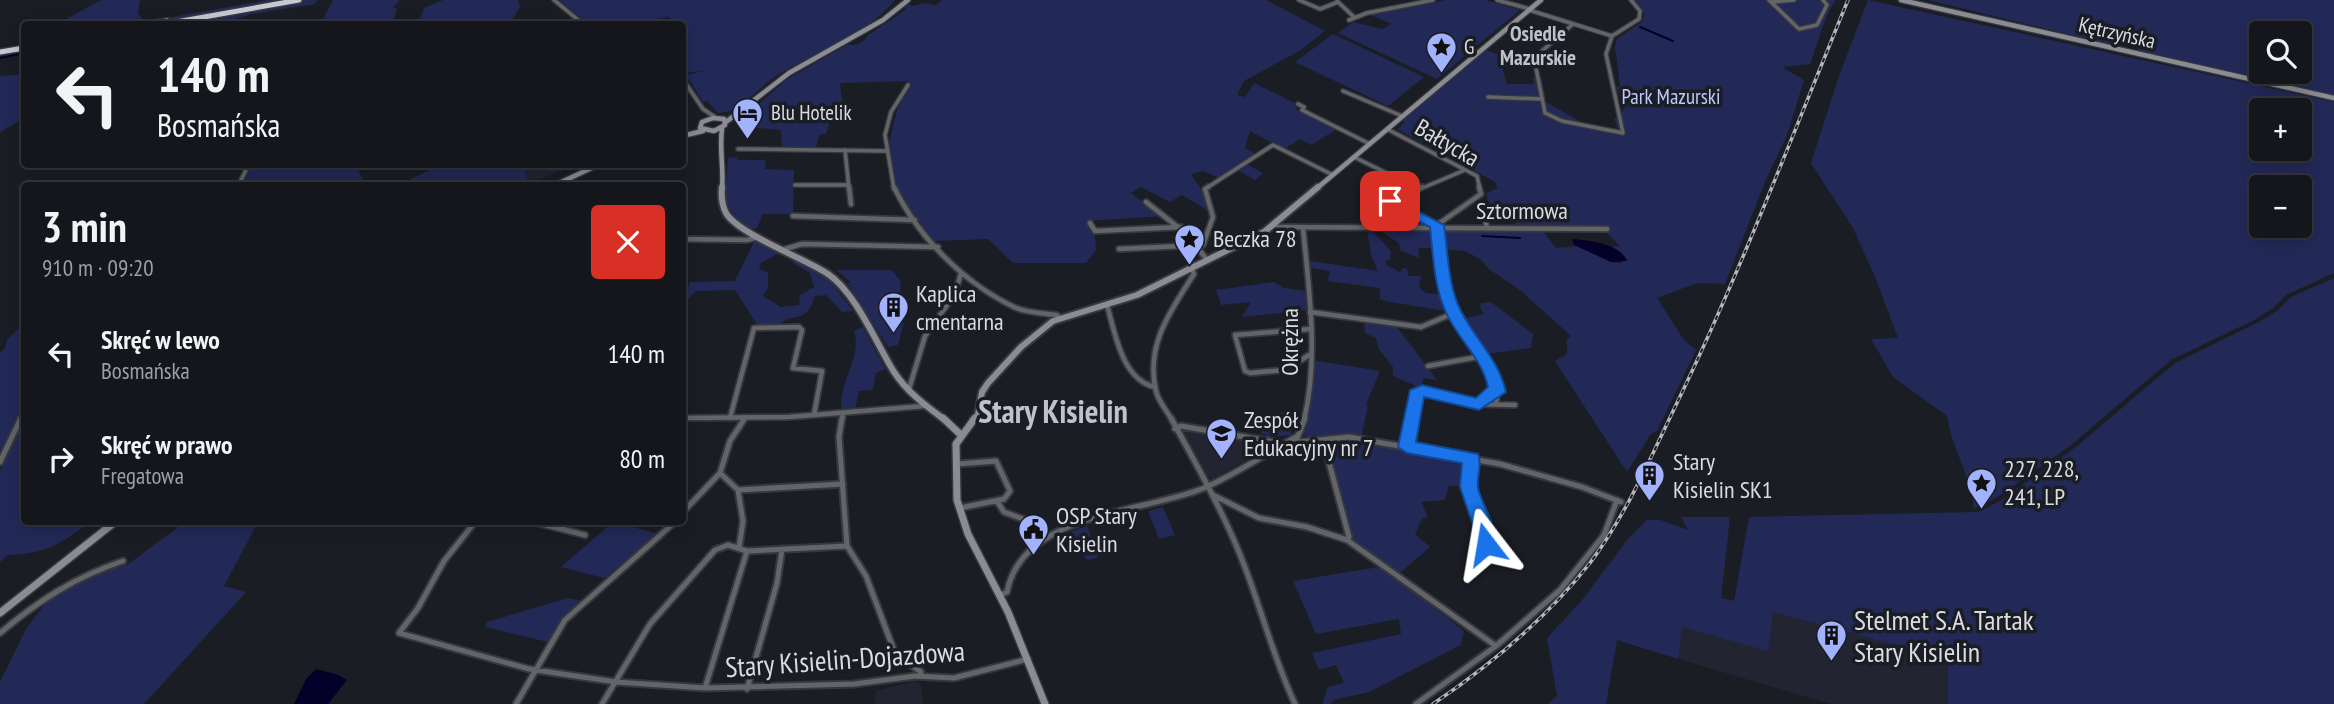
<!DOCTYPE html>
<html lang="pl">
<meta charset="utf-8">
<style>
body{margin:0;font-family:"PT Sans Narrow",sans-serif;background:#1d1f24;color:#f1f3f6;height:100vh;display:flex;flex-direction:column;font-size:26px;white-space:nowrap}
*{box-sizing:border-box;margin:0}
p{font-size:23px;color:#9d9fa3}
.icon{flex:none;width:38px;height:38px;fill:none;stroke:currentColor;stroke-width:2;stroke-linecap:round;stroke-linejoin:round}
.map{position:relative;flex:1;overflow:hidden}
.details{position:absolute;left:21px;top:182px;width:665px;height:343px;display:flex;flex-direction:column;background:#14161b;border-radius:7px;box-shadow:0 4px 18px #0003,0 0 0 2px #33353a}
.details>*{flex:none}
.banner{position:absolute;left:21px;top:21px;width:665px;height:147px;border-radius:7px;box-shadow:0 4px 18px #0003,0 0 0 2px #33353a;background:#14161b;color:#f1f3f6;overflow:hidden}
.tools{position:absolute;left:2249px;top:21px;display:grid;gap:14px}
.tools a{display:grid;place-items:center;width:63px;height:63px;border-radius:7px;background:#14161b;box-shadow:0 4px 18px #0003,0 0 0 2px #33353a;font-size:35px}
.pin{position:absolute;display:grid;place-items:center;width:60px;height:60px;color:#fff;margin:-30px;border-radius:14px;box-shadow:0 4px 10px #0006}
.me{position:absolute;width:77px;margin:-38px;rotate:346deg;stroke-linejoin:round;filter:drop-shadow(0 0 5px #0008)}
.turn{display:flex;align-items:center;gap:24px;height:147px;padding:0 21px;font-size:32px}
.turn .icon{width:91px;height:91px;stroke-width:2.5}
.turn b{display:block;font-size:49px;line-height:60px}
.round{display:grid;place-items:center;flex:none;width:74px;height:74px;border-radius:7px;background:#1d1f24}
.overview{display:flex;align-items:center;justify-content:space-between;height:119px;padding:0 21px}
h1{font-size:42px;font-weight:700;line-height:52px}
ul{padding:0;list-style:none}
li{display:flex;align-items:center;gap:21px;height:105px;padding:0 21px}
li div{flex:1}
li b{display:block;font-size:26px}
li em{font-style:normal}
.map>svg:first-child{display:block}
.built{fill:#222431}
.green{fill:#232957;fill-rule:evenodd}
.water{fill:#04002a}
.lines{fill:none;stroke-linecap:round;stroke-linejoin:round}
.stream{stroke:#04002a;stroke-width:2}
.street-far2-casing{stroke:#36383e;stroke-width:6}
.street-far1-casing{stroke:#36383e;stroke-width:8}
.street-casing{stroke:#36383e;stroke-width:9}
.secondary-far2-casing{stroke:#36383e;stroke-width:7}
.secondary-far1-casing{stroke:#36383e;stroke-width:10}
.secondary-casing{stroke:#36383e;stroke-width:10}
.highway-casing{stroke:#36383e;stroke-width:8}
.street-far2{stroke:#636468;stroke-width:3.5}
.street-far1{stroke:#636468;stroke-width:4.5}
.street{stroke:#636468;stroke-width:5}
.secondary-far2{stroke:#8b8c93;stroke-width:4.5}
.secondary-far1{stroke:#8b8c93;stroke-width:6}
.secondary{stroke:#8b8c93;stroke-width:7}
.highway{stroke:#c6c9d3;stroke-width:5}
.rail-casing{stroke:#b6b8bd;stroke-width:3.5}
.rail{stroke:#1b1d24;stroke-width:2;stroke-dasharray:4.5;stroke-linecap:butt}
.route{fill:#1a73e8;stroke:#114b97;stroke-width:2}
.labels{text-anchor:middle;stroke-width:7;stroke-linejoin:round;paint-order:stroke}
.far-street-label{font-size:21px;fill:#dadce1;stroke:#1b1d24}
.far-neighbourhood-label{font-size:21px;font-weight:bold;fill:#bfc1cc;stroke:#1b1d24}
.far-poi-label{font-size:21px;fill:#dadce1;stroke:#1b1d24;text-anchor:start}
.far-park-label{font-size:21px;fill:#bcc7fc;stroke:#1b1d24}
.street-label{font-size:24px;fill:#dadce1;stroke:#1b1d24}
.poi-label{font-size:24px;fill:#dadce1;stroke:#1b1d24;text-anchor:start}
.near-poi-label{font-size:28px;fill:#dadce1;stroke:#1b1d24;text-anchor:start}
.near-street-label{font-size:28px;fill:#dadce1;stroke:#1b1d24}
.district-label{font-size:32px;font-weight:bold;fill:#bfc1cc;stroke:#1b1d24}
</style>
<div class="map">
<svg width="2334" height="704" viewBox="0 0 2334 704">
<rect width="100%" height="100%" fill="#1b1d24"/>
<!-- built -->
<path class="built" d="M524 165H567L563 166 566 169 529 183Z
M1187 428 1268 443 1272 446 1212 479 1204 475 1179 431Z
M1772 611 1949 659 1948 704H1831L1678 659 1681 627Z
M915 681 921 685 923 704H875L876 691Z"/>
<!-- green -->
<path class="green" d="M101 0H140L138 13 144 22 267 0H317L315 4 252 14 219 24H57Z
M333 0H400L393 7 397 9 394 20 401 22 400 24H320Z
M443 0H518L520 7 509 24H417L424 8Z
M559 0H895C866 36 815 52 776 76 761 86 749 101 734 110 729 112 724 112 718 113L707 101 703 102 686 75 703 71 683 73 682 24H673L669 17 634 24H588Z
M942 0H1266L1325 31 1299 51 1244 81 1237 95 1245 97 1254 83 1299 105 1296 109 1337 129 1311 145 1300 139 1284 149 1250 131 1245 148 1256 154 1244 163 1263 173 1255 180 1234 168 1220 178 1203 171 1191 174 1209 202 1212 213 1182 195 1170 202 1141 187 1131 193 1163 216 1086 221 1095 236 1096 250 1086 263H1013L988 239 934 241 897 198 887 151 897 110 910 84 908 81 840 83 843 107 834 108 826 134H820L816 147 782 148 781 130 748 127 758 111H751L786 80 848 44C857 47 864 42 868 35L907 9 904 8 908 4 912 6 925 3 936 5Z
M1446 0H1485L1520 10 1437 79 1338 33 1353 22 1382 29 1392 24 1368 14Z
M1635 0H1836C1827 9 1816 49 1810 64L1782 67 1804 80 1787 135 1765 182 1725 284 1697 283 1657 298 1684 340 1696 350 1657 431 1651 434 1627 472 1555 361 1567 354V339L1571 336 1521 291 1489 269 1480 259 1465 251 1442 249 1441 231 1520 230 1509 211 1490 208 1486 193 1498 188 1495 182 1397 129 1405 122 1402 120 1485 50 1527 63 1524 68 1502 67 1507 84H1534L1533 77 1542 79 1546 102 1586 125 1619 131 1614 119 1624 110 1617 87 1620 86 1615 47 1617 39 1642 22 1644 14ZM1541 229H1603L1620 246 1610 247 1622 253V263L1611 262 1579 246 1556 248Z
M1868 0 2334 102V273L2286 295 2272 309 2254 320 2171 360 2071 445 1996 498 1973 509V494L1951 435 1947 416 1893 377 1871 339 1898 338 1875 277 1853 228 1811 163 1839 76ZM2261 110H2300V149H2261ZM2261 187H2300V226H2261Z
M1928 0H2334V95L2140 51 2135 44H2109ZM2261 33H2300V72H2261Z
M1333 34 1424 77 1388 106 1295 62Z
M24 74V118L0 132V76Z
M737 157V160H766L765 169 794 170 793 214H763L757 228 753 229C718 211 726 192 728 158Z
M356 164 365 185H239L250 165Z
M435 165H524L529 185H417L410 179 437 167Z
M1381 229H1430L1434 248H1418L1419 258 1400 250 1399 243 1383 233Z
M1367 230H1372L1391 251 1390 260 1386 261V265L1400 272 1403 268H1407L1408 276H1421L1419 287 1426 293 1444 295 1447 306 1445 311 1385 301 1380 299V288L1328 281 1330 271 1304 267V260L1378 271 1371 255Z
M760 239 783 251 761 263 759 269 768 273V288L763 296 781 307 799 305 800 295 814 287 810 273 792 262 798 259 828 278 853 311 842 312 826 295 815 296C806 326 795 310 779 325L758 326 735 290 696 291 683 304 690 282 735 281 754 242Z
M836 270H892L901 282 897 322H904L898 345 888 347 848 284 850 282Z
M2334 278V704H1948V659L1773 612 1768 651 1682 627 1678 659 1617 640 1606 704H1548L1557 696 1547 638 1583 599 1627 540 1647 520H1660L1688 530 1681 517H1730L1721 598 1734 601 1749 517 1978 512 2000 501 2076 447 2175 363 2259 322 2277 311 2291 297Z
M1274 282 1284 288 1305 291 1307 310 1242 317 1251 302 1221 305 1216 290Z
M1491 302 1533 334 1531 348 1486 354 1461 319 1484 314 1480 307 1481 303Z
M1364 320 1397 327 1437 380 1424 378 1421 388 1393 376V367L1379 349 1376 338 1365 333Z
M24 323V401L0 452V353L5 348 7 340Z
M863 327 885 369 876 373 873 390 859 391 855 410 842 411C836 384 863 359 854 331Z
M1312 360 1380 371 1366 404 1368 405 1360 442 1461 460 1466 465 1464 486H1449L1445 500 1421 502 1428 517 1422 519 1415 534 1430 547 1395 577 1464 631 1461 645 1369 692 1333 700 1331 704H1322L1328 687 1344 683 1336 665 1319 670 1312 653 1401 634 1399 619 1316 634 1293 581 1379 567 1355 548 1327 448 1329 442 1326 435 1307 437 1303 434Z
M1295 411 1291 435 1270 437 1261 433 1277 413Z
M24 418V522H90C61 544 45 554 7 555L0 562V471Z
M1163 507 1175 535 1159 539 1148 511Z
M185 522H258L224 586 246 592 144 704H0V682L26 629 47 601 93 574 127 565Z
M613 522 659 534 604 578 561 567Z
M1087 525 1098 558 1088 560 1077 550 1071 532Z
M568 598 582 601 548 642 485 627 487 622Z"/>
<!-- water -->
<path class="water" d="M1572 239C1588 240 1621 244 1627 261L1611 262 1574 245Z
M316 669 339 675 347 680 328 704H294L306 679Z"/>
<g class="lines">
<!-- stream -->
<path class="stream" d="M1964 11 1993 19
M1640 27 1673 41
M0 58 24 53
M1482 236 1520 238"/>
<defs>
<path id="street-far2" d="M554 0 583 24
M1299 0 1320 9 1338 2
M1497 0 1530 9
M1769 0 1799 29 1817 25 1827 5 1823 0
M1337 1 1354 17
M1771 2 1794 0
M1529 10 1612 36
M1349 20 1367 13 1433 0
M1573 24 1534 58 1545 113 1562 121 1623 133 1606 54 1612 36 1639 19 1640 11 1631 0
M682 78 703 109 715 117
M1343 91 1402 116
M1488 97 1542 99
M1298 104 1304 107 1302 110 1370 144
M1387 129 1477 176 1480 189
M738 149 886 151
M845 150 849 189
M1354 157 1419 189
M795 185H849
M238 186 249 164
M894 189 885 135 891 112 908 85
M1205 189 1273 145 1333 175
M1420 189 1465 170"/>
<path id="street-far1" d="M849 187 851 204
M894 187C918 237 964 283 1014 307 1026 313 1044 313 1057 315L1060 318
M1415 187 1419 189
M1412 194 1422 187
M1390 201 1437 225
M1146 202 1188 235 1207 260
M1483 209 1487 228
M793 216 915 220
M1090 223 1095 231 1181 227
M1437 225 1481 194 1479 187
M1437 225C1440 252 1441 281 1451 307 1464 340 1504 364 1496 404
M1271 227 1607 229
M1303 228C1309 290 1319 359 1304 420
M682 239 747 240 758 237
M785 249 802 244 938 247
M1119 249 1203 245 1213 217 1205 189 1208 187
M1107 305C1115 333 1122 380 1155 387
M1310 312 1421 327 1454 313
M1309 355 1285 370 1250 373 1245 371 1235 335 1311 329
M1428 366 1483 356
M909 389 925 336 955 294 961 273
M1480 404 1492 392H1497
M682 418 789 417 924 406
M730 418 754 328 799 327 802 330 793 368 822 371 814 415
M20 420 24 411
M842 420 843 414
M1172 420C1167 411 1158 401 1156 391 1145 345 1171 310 1194 274L1192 269
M1412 420 1416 394 1422 391 1474 404 1515 405"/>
<path id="street" d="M842 418 839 437 847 546 866 576 895 653 921 672 920 676
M1171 418C1195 462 1220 506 1239 552 1260 603 1272 655 1295 704
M1175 429 1181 426 1274 442 1279 446
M1296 439 1300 442 1349 437 1500 464 1582 487 1621 502
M1323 440 1349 537 1347 540
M1407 447 1412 418
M1472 459 1469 487 1486 541 1480 551
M0 462 21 418
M957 464 996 461 1010 491 1004 499 960 508
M720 473 738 490 743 521 739 548
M738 490 843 484
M1215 496 1259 518 1307 527 1347 540 1496 646
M997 501 1004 512 1023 519 1038 544
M682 513 720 473 730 441 745 418
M475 522 444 561 418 608 399 633 529 669 616 682 705 688 854 684 915 676 954 678 1028 659
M534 522 585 535
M1000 595 1007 592C1022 512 1144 513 1204 488 1237 474 1267 453 1298 436L1305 418
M0 633C38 601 75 577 123 561
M705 688 747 551
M747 689 777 583 782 549
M516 704 565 620 675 522
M602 704 650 624 715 550 728 545 747 551 847 546
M1416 704 1496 646 1560 590 1604 535 1617 500"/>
<path id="secondary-far2" d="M1901 0 2334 98
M713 118 724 119 725 125 714 131 700 128 702 122Z
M726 122 789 73 883 20 908 0
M682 136 703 131
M553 186 600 164
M722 189C724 168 719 148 722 129
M1316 189 1541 0"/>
<path id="secondary-far1" d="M722 187C721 196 722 205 726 213 738 234 806 259 828 274 856 293 876 343 894 372 908 393 926 406 945 420
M973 420 978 415 982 392 988 383 1021 347 1053 321 1137 295 1264 232 1318 187"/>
<path id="secondary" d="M943 418 960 434
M975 418 956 444 957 500 968 534 1008 612 1045 704
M0 613 115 522"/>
<path id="highway" d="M150 24 167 21
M165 24 299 0
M0 52 24 48"/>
</defs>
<!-- street-far2 casing -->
<use href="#street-far2" class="street-far2-casing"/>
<!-- street-far1 casing -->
<use href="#street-far1" class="street-far1-casing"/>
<!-- street casing -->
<use href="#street" class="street-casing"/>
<!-- secondary-far2 casing -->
<use href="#secondary-far2" class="secondary-far2-casing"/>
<!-- secondary-far1 casing -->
<use href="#secondary-far1" class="secondary-far1-casing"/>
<!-- secondary casing -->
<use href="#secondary" class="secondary-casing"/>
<!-- highway casing -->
<use href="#highway" class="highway-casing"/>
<!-- street-far2 -->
<use href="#street-far2" class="street-far2"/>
<!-- street-far1 -->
<use href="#street-far1" class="street-far1"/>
<!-- street -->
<use href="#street" class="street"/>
<!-- secondary-far2 -->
<use href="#secondary-far2" class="secondary-far2"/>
<!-- secondary-far1 -->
<use href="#secondary-far1" class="secondary-far1"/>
<!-- secondary -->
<use href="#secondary" class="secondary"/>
<!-- highway -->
<use href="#highway" class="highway"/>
<defs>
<path id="rail" d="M1433 704C1492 664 1546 619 1590 563 1626 515 1650 459 1676 405 1740 273 1792 136 1848 0"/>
</defs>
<!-- rail casing -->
<use href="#rail" class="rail-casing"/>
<!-- rail -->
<use href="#rail" class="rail"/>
</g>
<!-- route -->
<path class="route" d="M1390 197 1444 225C1448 252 1448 287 1461 311 1476 341 1498 358 1506 392L1479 410 1424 397 1416 442 1478 454C1483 465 1476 477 1478 488 1482 507 1502 531 1492 549L1486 551 1479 549 1477 537 1460 487 1462 463 1407 453 1398 447 1410 390 1422 385 1476 398 1488 387C1482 357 1456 338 1445 310 1434 285 1433 254 1430 227L1385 204 1383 201Z"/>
<!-- icons -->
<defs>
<symbol id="sight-pin" viewBox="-11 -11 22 30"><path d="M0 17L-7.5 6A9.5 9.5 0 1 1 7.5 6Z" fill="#a3b2fd" stroke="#1b1d24"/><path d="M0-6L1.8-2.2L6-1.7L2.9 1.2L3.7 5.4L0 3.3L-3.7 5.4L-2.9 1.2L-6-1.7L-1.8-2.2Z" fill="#111"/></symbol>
<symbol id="hotel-pin" viewBox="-11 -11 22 30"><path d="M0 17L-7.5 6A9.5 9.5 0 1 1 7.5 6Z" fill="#a3b2fd" stroke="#1b1d24"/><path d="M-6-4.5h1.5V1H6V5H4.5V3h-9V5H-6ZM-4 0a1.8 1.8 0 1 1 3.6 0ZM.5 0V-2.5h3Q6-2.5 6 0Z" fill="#111"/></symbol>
<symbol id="building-pin" viewBox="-11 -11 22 30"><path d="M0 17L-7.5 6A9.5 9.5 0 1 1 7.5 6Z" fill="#a3b2fd" stroke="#1b1d24"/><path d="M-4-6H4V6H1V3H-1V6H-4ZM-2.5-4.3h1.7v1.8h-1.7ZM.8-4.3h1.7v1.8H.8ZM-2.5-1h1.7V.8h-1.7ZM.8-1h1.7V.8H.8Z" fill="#111"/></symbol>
<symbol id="school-pin" viewBox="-11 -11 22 30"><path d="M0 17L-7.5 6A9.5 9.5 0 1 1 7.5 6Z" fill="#a3b2fd" stroke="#1b1d24"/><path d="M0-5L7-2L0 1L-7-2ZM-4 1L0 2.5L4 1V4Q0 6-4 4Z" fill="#111"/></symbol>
<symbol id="civic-pin" viewBox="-11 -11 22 30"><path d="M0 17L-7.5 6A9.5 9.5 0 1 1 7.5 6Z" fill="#a3b2fd" stroke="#1b1d24"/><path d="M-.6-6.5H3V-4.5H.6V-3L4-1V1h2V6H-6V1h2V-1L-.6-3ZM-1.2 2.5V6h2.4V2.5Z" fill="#111"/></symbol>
</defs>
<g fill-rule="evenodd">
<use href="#sight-pin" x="1424" y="30" width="35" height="47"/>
<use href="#hotel-pin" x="730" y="96" width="35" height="47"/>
<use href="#sight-pin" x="1172" y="222" width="35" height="47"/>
<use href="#building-pin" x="876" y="290" width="35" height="47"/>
<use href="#school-pin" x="1204" y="416" width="35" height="47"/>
<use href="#building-pin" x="1632" y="458" width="35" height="47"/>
<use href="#sight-pin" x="1964" y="466" width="35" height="47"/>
<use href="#civic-pin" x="1016" y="512" width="35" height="47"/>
<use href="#building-pin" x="1814" y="618" width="35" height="47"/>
</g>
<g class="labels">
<!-- far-street labels -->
<g class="far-street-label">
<text transform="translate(2117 33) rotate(13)" y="7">Kętrzyńska</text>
</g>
<!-- far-neighbourhood labels -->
<g class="far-neighbourhood-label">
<text x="1538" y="41">Osiedle<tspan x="1538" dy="24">Mazurskie</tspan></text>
</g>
<!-- far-poi labels -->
<g class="far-poi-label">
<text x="1464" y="54">G</text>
<text x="771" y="120">Blu Hotelik</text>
</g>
<!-- far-park labels -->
<g class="far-park-label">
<text x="1671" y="104">Park Mazurski</text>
</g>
<!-- street labels -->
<g class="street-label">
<text transform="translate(1447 143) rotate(30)" y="8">Bałtycka</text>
<text x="1522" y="219">Sztormowa</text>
<text transform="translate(1290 342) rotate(-90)" y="8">Okrężna</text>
</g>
<!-- poi labels -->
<g class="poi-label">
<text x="1213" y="247">Beczka 78</text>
<text x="916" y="302">Kaplica<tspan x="916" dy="28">cmentarna</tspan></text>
<text x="1244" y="428">Zespół<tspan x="1244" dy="28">Edukacyjny nr 7</tspan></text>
<text x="1673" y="470">Stary<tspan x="1673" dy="28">Kisielin SK1</tspan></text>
<text x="2004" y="477">227, 228,<tspan x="2004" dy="28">241, LP</tspan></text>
<text x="1056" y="524">OSP Stary<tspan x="1056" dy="28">Kisielin</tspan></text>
</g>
<!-- near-poi labels -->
<g class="near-poi-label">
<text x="1854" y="630">Stelmet S.A. Tartak<tspan x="1854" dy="32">Stary Kisielin</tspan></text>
</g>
<!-- near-street labels -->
<g class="near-street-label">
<text transform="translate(845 659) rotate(-4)" y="10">Stary Kisielin-Dojazdowa</text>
</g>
<!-- district labels -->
<g class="district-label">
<text x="1053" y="423">Stary Kisielin</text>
</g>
</g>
</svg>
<div class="tools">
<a><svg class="icon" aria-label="search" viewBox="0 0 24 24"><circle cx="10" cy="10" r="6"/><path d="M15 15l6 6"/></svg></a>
<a>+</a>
<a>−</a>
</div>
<div class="pin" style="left:1390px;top:201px;background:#d93025"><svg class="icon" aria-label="arrive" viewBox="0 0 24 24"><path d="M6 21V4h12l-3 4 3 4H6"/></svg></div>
<svg class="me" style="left:1486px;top:544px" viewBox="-20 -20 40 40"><path d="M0-17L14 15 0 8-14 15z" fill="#1a73e8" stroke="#fff" stroke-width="4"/></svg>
<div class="banner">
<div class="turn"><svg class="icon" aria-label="left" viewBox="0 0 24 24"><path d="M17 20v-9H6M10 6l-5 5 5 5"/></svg><div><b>140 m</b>Bosmańska</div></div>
</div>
<section class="details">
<div class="overview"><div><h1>3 min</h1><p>910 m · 09:20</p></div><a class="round" style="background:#d93025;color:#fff"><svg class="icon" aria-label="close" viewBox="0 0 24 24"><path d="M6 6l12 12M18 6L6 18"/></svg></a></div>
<ul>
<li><svg class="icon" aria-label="left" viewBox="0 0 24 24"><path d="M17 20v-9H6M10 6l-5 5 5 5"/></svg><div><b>Skręć w lewo</b><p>Bosmańska</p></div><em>140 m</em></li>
<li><svg class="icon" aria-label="right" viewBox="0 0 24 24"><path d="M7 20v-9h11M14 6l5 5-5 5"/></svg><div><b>Skręć w prawo</b><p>Fregatowa</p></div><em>80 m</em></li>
</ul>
</section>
</div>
